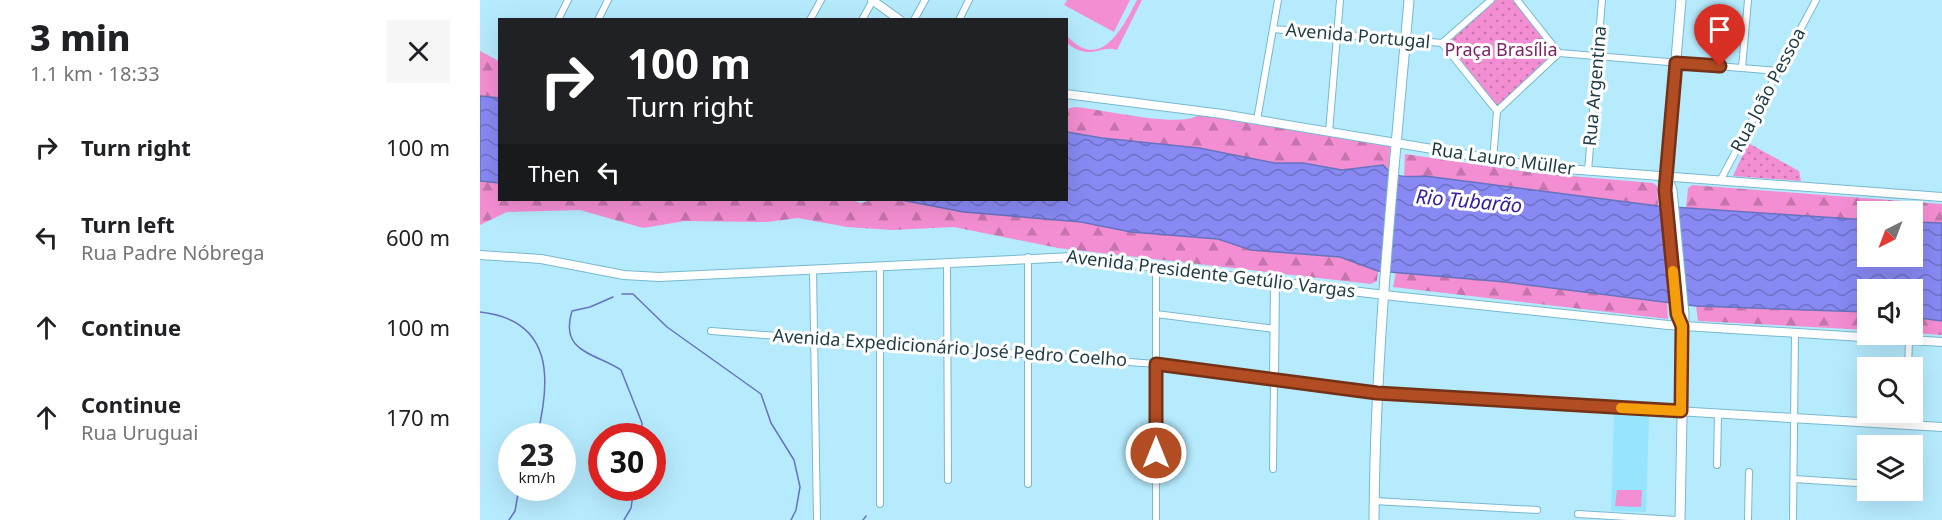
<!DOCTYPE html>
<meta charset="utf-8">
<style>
body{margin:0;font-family:"Noto Sans",sans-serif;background:#f6f6f6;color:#202124;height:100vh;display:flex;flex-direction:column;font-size:22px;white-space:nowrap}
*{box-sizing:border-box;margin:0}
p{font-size:20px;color:#757577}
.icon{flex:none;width:33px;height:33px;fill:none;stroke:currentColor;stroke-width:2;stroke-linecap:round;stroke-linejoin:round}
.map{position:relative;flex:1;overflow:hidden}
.drawer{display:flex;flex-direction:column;background:#fff;width:480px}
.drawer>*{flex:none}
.top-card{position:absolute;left:18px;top:18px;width:570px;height:183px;border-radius:0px;box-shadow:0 6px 24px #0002;background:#202124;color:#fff;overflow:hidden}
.needle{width:39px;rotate:222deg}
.controls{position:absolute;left:1377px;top:201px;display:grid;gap:12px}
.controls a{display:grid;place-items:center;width:66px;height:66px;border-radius:0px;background:#fff;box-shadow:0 6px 24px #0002;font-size:30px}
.speed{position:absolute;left:18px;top:423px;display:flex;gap:12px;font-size:30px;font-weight:700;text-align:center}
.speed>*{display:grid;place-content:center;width:78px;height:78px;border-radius:50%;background:#fff;box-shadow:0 6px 24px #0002;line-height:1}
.speed small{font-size:15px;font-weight:400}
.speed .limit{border:9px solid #d22;background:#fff;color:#111}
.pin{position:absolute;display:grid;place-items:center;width:51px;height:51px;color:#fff;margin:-62px -26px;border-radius:50% 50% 50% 0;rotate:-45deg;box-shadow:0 0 6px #0007}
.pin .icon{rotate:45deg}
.me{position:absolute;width:66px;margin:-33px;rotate:0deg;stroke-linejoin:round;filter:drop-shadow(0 0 4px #0008)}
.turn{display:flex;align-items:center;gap:21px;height:126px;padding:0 30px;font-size:27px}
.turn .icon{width:78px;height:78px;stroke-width:2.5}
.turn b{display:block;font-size:42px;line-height:51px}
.then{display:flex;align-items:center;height:57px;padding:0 30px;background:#0003;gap:12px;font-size:22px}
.round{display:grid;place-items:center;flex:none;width:63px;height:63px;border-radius:0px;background:#f6f6f6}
.headline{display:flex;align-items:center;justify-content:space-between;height:102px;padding:0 30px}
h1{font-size:36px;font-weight:800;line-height:45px}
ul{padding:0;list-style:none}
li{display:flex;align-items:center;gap:18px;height:90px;padding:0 30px}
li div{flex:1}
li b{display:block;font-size:22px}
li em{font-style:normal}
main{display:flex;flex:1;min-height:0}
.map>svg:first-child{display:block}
.built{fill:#96e4fe}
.green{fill:url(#green-dots)}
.forest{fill:url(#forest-firs)}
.pitch{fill:#f48ed2}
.water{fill:url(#water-waves);stroke:#6872be;stroke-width:1.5}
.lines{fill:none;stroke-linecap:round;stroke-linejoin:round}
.stream{stroke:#6872be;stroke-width:1.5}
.street-casing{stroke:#77b9cf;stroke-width:8}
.secondary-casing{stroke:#77b9cf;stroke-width:10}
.primary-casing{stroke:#77b9cf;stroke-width:11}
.street{stroke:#fff;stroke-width:6}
.secondary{stroke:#fff;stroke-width:8}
.primary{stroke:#fff;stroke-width:9}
.route-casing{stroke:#743116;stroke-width:15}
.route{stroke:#b24c22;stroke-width:10}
.slow{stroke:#f59e0b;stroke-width:10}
.labels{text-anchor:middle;stroke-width:6;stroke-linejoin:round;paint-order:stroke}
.street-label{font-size:18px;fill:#1f3b44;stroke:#fff}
.park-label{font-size:18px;fill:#7c1e62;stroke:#fff}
.water-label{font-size:20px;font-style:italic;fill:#38209c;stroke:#fff}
</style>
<main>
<section class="drawer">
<div class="headline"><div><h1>3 min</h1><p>1.1 km · 18:33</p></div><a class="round"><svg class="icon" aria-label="close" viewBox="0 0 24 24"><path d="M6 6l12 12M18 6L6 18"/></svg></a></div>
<ul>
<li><svg class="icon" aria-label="right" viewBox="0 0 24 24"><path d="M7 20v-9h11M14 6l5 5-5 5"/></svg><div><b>Turn right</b></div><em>100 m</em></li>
<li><svg class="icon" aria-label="left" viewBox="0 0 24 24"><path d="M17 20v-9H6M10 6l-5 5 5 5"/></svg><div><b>Turn left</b><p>Rua Padre Nóbrega</p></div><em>600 m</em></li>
<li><svg class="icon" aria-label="ahead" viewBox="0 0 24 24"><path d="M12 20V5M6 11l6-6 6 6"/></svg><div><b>Continue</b></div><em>100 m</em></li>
<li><svg class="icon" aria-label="ahead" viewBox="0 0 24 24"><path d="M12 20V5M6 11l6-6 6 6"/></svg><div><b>Continue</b><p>Rua Uruguai</p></div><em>170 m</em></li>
</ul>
</section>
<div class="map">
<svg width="1462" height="520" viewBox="0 0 1462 520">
<defs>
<pattern id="green-dots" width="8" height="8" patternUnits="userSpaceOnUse" patternTransform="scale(1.5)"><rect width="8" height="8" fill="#f48ed2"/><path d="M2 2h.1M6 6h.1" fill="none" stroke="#c575ac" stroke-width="1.8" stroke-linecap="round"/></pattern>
<pattern id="forest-firs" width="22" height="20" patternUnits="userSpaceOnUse" patternTransform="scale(1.5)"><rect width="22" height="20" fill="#f48ed2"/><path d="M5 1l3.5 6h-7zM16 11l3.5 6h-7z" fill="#c575ac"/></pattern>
<pattern id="water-waves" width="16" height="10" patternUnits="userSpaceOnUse" patternTransform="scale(1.5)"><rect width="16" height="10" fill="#8889f3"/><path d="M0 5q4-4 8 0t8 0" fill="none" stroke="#6f71c6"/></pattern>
</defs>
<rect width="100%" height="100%" fill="#b6ebfe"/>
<!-- built -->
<path class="built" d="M1134 414 1169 415 1166 512 1131 511Z"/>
<!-- green -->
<path class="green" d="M1016 0H1033L1075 54 1017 108 966 44Z
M1268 143 1319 171 1321 181 1253 176Z"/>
<!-- forest -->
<path class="forest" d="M0 51 19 61V98L0 96Z
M594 107C619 108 704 130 719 114L910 145 909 172 897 165 862 170 823 163H795L719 148 622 138 587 132V109Z
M925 154 1055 173 1173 183 1177 186 1178 206 945 176 924 178Z
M0 181 19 183 20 200H371L381 203 392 200H421L484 212 601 222 651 232 738 239 771 250 860 257 898 271 897 281 891 284 578 248 474 227 412 230 367 227 318 218 287 222 205 221 163 228 100 210 27 212 0 225Z
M1212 185 1462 204V223L1433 222 1432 212H1388L1387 220 1206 208 1208 188Z
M916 272 1025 282 1187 302 1188 319 913 287Z
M1216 306 1387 312V330L1218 321Z
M1432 317 1462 321V335L1433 333Z"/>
<!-- pitch -->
<path class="pitch" d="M587 0H650L634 32 584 5Z
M657 0H662L637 50C621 44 610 62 587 43V36C621 73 643 27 657 0Z
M1137 490H1162L1161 507 1135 506Z"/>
<!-- water -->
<path class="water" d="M0 96 19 98V183L0 181Z
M587 132 622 138 719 148 795 163H823L862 170 903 165C914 179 928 177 945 176L1178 206 1387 220 1388 256H1432L1433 222 1462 223V321L1433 317 1432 290H1388L1387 312 1216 306 1025 282 898 271 860 257 771 250 738 239 651 232 601 222 484 212 421 200H586Z"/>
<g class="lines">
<!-- stream -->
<path class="stream" d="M142 294H153L187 327 281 394 291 423 314 460 320 487 316 510 311 520
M133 297 110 307 92 311C79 353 116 353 141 370L162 423 161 436
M0 312C74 320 71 380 57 436
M29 520 35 511 39 488
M144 520 151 508 154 488
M383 520 386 516"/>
<defs>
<path id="street" d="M1037 0 1079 53
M78 20 88 0
M118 20 128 0
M330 20 341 0
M382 20 393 0
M434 20 445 0
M479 20 489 0
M793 29 962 43
M962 43 1017 111
M962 43 1011 0
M1079 53 1298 71
M1262 68 1268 0
M1017 111 1079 53
M777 120 798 0
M849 132 860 0
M1013 160 1017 111
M1108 171 1122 0
M1240 181 1336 0
M467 263 468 480
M333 269 337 520
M676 314 795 329
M231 331 676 364 794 379 793 469
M1428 368 1429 340
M1427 425V412
M1237 465 1238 414
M1314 479 1376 483
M548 484V257
M894 501 1057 510
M400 504V266
M1098 514 1197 520
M676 520V266
M1268 520 1269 472
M1313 520 1315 333"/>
<path id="secondary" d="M392 0 420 20
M586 94 742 114 1060 167 1462 197
M0 255 61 259 144 275 179 277 594 257 913 296 1188 325 1462 342
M795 280 794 379 897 393 1462 427"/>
<path id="primary" d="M1201 0 1185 190 1197 314 1202 325
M1187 177 1192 190 1204 314 1200 520
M894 520C895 346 914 173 929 0"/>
</defs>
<!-- street casing -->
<use href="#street" class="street-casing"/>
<!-- secondary casing -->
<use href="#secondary" class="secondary-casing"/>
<!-- primary casing -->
<use href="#primary" class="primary-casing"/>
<!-- street -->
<use href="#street" class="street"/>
<!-- secondary -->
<use href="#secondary" class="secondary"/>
<!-- primary -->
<use href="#primary" class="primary"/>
</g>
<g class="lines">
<defs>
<path id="route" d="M676 453V364L897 393 1201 411 1202 326 1197 314 1185 190 1196 63 1240 66"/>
</defs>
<!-- route casing -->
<use href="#route" class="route-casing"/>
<!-- route -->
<use href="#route" class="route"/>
<!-- slow -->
<path class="slow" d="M1141 408 1201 411 1202 326 1197 314 1193 271"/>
</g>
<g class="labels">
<!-- street labels -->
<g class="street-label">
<text transform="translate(878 36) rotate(5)" y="6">Avenida Portugal</text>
<text transform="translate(1115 86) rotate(-85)" y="6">Rua Argentina</text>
<text transform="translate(1288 90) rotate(-62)" y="6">Rua João Pessoa</text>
<text transform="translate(1023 159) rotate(8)" y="6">Rua Lauro Müller</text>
<text transform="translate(731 274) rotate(7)" y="6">Avenida Presidente Getúlio Vargas</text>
<text transform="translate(470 348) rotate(4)" y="6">Avenida Expedicionário José Pedro Coelho</text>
</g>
<!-- park labels -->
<g class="park-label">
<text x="1021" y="56">Praça Brasília</text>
</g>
<!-- water labels -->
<g class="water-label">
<text transform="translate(989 201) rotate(5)" y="7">Rio Tubarão</text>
</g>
</g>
</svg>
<div class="controls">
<a><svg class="needle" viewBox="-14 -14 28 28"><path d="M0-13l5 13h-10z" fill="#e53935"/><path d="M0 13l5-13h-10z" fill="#757577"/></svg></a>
<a><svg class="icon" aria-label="sound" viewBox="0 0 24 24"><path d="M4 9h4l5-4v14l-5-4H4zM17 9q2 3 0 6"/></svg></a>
<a><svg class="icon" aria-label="search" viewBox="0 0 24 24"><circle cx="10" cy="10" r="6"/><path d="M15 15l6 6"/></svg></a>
<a><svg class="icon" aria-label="layers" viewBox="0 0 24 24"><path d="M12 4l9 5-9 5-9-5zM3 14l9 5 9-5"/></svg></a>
</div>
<div class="speed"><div>23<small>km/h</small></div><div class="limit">30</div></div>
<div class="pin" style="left:1240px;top:66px;background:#d93025"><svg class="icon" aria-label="arrive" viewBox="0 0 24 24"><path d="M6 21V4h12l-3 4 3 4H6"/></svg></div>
<svg class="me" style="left:676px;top:453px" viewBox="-20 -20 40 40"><circle r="17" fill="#b24c22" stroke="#fff" stroke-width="3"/><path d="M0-11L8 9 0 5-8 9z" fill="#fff"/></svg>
<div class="top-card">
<div class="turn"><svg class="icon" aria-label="right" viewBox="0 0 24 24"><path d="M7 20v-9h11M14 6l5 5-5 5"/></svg><div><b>100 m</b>Turn right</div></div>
<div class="then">Then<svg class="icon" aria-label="left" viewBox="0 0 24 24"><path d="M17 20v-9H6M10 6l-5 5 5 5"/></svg></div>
</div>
</div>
</main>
